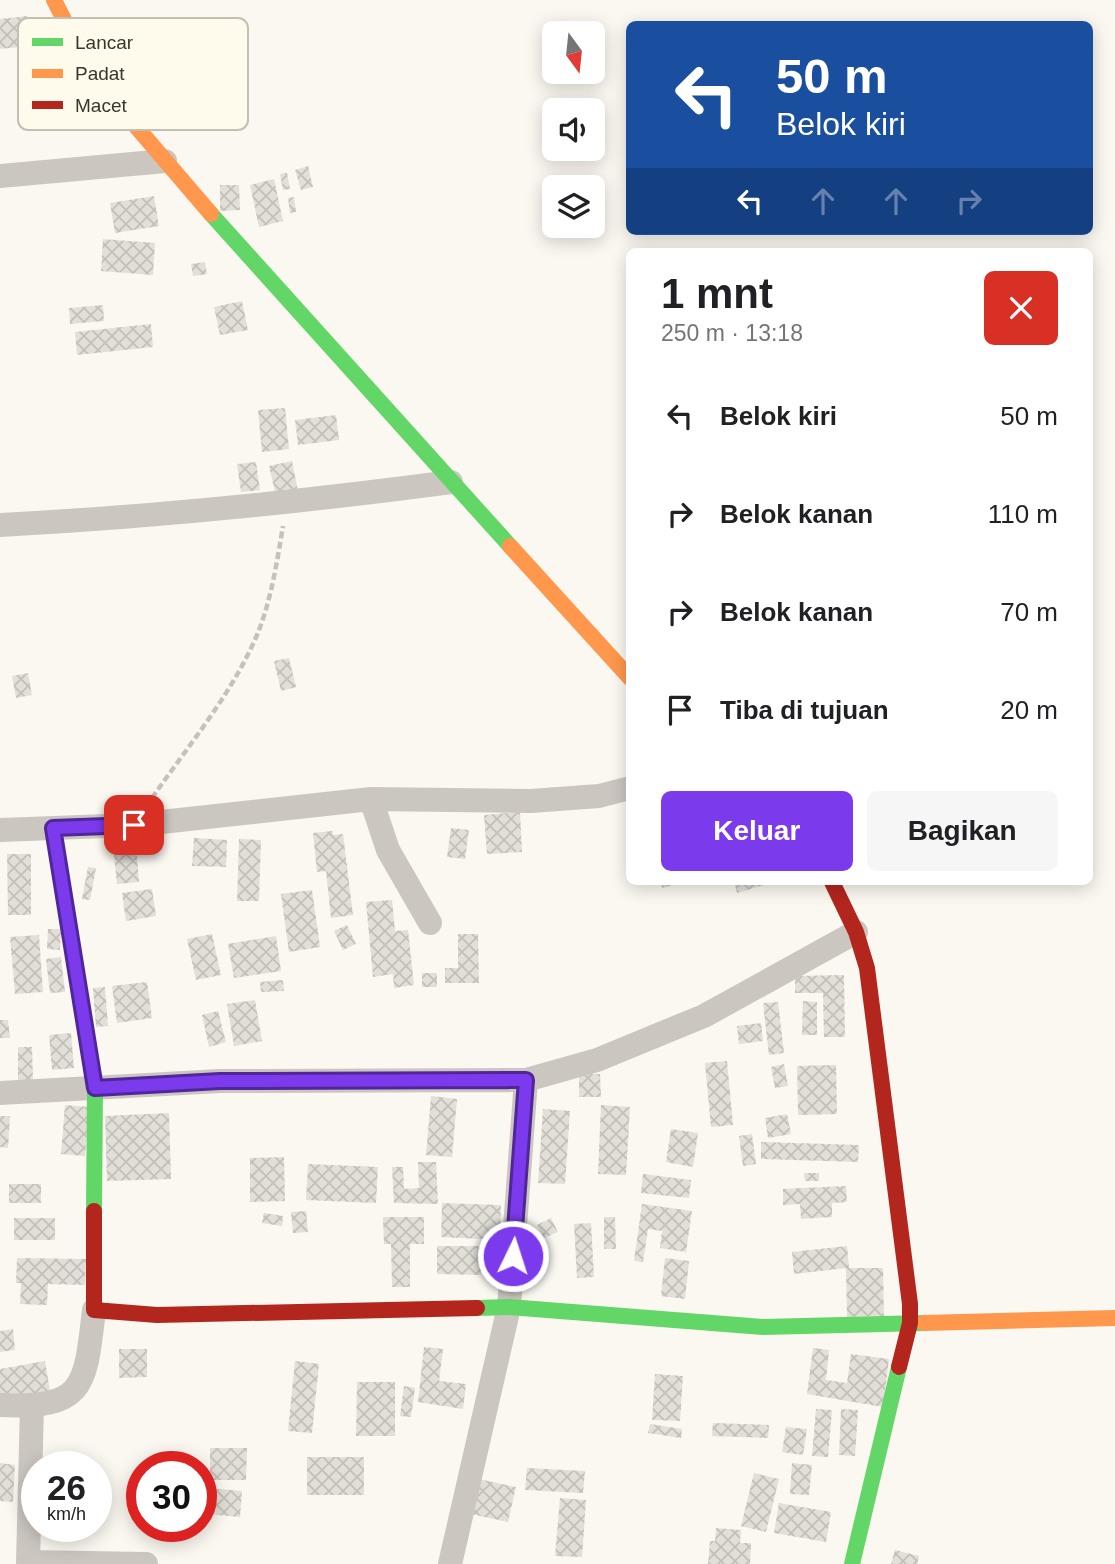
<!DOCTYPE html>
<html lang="id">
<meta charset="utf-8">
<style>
body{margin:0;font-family:Arial,sans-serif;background:#f6f6f6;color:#202124;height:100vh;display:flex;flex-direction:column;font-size:26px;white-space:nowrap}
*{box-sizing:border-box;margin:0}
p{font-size:23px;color:#757577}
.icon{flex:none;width:38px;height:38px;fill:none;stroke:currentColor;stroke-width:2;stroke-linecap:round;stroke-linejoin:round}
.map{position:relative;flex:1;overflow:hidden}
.side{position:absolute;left:626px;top:248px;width:467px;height:637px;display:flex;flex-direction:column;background:#fff;border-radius:10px;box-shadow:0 4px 18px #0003}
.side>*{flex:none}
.hud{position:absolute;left:626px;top:21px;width:467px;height:214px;border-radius:10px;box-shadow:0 4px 18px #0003;background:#1a4fa0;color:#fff;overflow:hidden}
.needle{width:46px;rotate:165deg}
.buttons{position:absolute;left:542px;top:21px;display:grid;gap:14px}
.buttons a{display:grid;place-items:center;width:63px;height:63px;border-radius:10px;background:#fff;box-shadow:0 4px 18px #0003;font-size:35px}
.speed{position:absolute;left:21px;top:1451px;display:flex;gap:14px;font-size:35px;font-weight:700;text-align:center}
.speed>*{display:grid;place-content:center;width:91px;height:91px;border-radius:50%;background:#fff;box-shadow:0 4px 18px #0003;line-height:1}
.speed small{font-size:18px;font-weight:400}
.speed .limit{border:10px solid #d22;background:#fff;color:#111}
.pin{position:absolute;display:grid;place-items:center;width:60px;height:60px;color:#fff;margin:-30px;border-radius:14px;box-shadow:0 4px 10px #0006}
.me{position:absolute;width:77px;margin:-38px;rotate:4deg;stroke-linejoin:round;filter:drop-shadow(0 0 5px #0008)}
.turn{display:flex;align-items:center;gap:24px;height:147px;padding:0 35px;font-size:32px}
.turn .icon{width:91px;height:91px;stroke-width:2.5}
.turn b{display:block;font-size:49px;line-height:60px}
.lanes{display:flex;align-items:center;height:66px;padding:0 35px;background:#0003;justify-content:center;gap:35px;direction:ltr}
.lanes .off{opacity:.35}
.round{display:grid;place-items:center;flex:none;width:74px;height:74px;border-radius:10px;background:#f6f6f6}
.overview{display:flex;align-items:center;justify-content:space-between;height:119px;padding:0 35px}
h1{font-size:42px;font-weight:700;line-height:52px}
.cta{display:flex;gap:14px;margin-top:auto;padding:14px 35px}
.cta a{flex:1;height:80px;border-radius:10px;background:#7c3aed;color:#fff;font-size:28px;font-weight:700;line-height:80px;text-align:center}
.cta a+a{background:#f6f6f6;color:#202124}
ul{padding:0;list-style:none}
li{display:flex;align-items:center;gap:21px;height:98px;padding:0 35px}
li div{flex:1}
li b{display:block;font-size:26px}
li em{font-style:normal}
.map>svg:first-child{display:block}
.building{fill:url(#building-cross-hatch)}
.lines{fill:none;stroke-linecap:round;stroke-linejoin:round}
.path{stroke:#c5c1bc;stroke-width:4.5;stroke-dasharray:7 3.5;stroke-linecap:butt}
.street{stroke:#ccc6c1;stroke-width:24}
.fast{stroke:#63d668;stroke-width:16}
.slow{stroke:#ff974d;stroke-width:16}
.jam{stroke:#b3261e;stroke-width:16}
.route-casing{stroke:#51269a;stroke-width:18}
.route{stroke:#7c3aed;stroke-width:12}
.key{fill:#fefaec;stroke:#c3bfb3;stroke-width:2}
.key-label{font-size:19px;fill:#38362d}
</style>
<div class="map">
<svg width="1115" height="1564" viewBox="0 0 1115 1564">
<defs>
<pattern id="building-cross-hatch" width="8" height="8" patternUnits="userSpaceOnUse" patternTransform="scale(1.75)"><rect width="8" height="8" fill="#e1dfd7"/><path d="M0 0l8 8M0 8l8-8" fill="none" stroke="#c2c0b9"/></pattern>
</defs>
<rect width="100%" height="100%" fill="#faf8f0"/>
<!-- building -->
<path class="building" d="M27 16 31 46 0 49V19Z
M308 166 313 187 301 190 295 170Z
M287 173 290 189 283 190 280 174Z
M274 179 283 221 259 227 250 185Z
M220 185H239L240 210 220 211Z
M154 196 159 226 115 233 110 203Z
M294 197 296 212 290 213 288 198Z
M103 239 155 243 153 275 101 271Z
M205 262 207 274 193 276 191 264Z
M242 301 248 330 220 335 214 307Z
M103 305 104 321 70 324 69 308Z
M151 324 153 347 77 355 75 332Z
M285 408 289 449 262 452 258 410Z
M336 415 339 440 298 445 295 420Z
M292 461 298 491 276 496 269 466Z
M256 462 260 490 241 492 237 464Z
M289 658 296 687 281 691 274 661Z
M28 673 32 695 16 698 12 676Z
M520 812 522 852 487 854 484 815Z
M451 828 469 830 465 859 447 857Z
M333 831V835L343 834 353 915 331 918 326 871 317 872 313 833Z
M194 838 227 840 226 867 192 866Z
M239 839 261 840 259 901H237Z
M136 843 139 882 117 884 113 845Z
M7 854H31V915H8Z
M88 867 96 868 90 900 82 899Z
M661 882H680V883L662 888Z
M734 882H766L767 884 737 893Z
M152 889 156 916 126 921 122 893Z
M312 890 320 947 289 952 281 894Z
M392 900 395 931 408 930 414 985 394 988 393 974 373 977 366 902Z
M347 925 356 944 343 950 334 931Z
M48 929H61L60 950 47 949Z
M212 934 221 975 196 980 187 939Z
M458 934H478L479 983H445V968H458Z
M39 935 43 992 15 994 10 937Z
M276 936 281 971 234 978 228 944Z
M61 957 65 992 50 993 46 959Z
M422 973H437V987H422Z
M844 975 845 1037H824L823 993H795V976Z
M283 980 284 991 261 992 260 982Z
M147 982 152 1018 117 1023 112 986Z
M105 987 108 1026 96 1027 93 988Z
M255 1000 262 1041 234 1046 227 1004Z
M803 1001 817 1002V1035H802Z
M778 1002 784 1053 769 1055 763 1003Z
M218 1011 226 1042 209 1047 202 1015Z
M0 1020H8L10 1038H0Z
M761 1023 763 1041 739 1044 737 1026Z
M71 1033 74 1068 52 1070 49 1035Z
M18 1047H32L33 1081H18Z
M727 1061 733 1125 711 1127 705 1063Z
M784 1064 788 1086 775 1088 771 1067Z
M836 1065 837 1114 798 1115 797 1066Z
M579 1074H600L601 1097H579Z
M431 1096 457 1099 452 1157 426 1155Z
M65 1105 89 1107 85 1156 61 1154Z
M601 1105 630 1107 626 1175 598 1174Z
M543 1109 570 1111 565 1184 538 1183Z
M169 1113 171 1179 107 1181 105 1116Z
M787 1114 791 1134 768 1138 765 1118Z
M0 1116H10L8 1148 0 1147Z
M671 1129 698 1133 693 1167 666 1162Z
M752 1134 756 1164 743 1166 739 1136Z
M761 1142 859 1145 858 1162 761 1159Z
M284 1157 285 1201 250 1202V1158Z
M418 1162H436L438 1204 394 1203 392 1167H403L404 1189 419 1188Z
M308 1164 378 1167 376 1203 306 1200Z
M804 1173H819V1181H805Z
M643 1174 691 1180 689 1198 641 1193Z
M9 1184H41V1203H9Z
M846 1186 847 1202 832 1203V1217L801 1219 800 1204 783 1205V1189Z
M442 1203 501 1205 500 1240 441 1237Z
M642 1204 692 1211 686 1252 660 1248 662 1231 648 1229 643 1262 634 1261Z
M306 1211 308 1232 293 1233 291 1212Z
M264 1213 283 1216 282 1226 262 1223Z
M383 1217H424V1244H410V1287H392L391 1244H384Z
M604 1217H615L616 1249H604Z
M14 1218H55V1240H14Z
M551 1218 558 1232 544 1238 537 1225Z
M591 1223 594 1277 577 1278 574 1224Z
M437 1246H481V1275L437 1274Z
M847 1246 849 1268H883L884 1316 847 1317 846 1268 794 1274 792 1252Z
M17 1258 86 1259 85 1285 48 1284 47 1305 20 1304 21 1283H16Z
M665 1258 689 1261 685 1299 661 1296Z
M13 1329 15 1350 0 1352V1331Z
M424 1347 443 1349 439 1381 466 1384 463 1409 418 1402Z
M813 1348 829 1350 826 1380 847 1383 851 1354 889 1359 883 1407 807 1394Z
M119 1349H147V1377L119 1378Z
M45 1361 50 1391 0 1400V1369Z
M295 1361 319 1364 312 1433 288 1431Z
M655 1374 683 1376 680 1421 652 1420Z
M357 1382H395V1436H356Z
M404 1386 415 1388 411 1417 400 1416Z
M816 1409 832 1410 828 1457 812 1456Z
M841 1409 858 1410 855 1456 839 1455Z
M713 1423 769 1425 768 1438 712 1436Z
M650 1424 682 1429 681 1438 648 1433Z
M786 1427 807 1429 803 1455 782 1452Z
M210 1448H247L246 1480H210Z
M307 1457H364V1495H307Z
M0 1463 15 1465 13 1502 0 1501Z
M792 1463 812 1465 809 1495 790 1494Z
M527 1468 585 1471 583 1493 525 1490Z
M754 1473 779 1479 766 1532 741 1526Z
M474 1478 516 1487 508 1522 466 1513Z
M208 1488 242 1491 240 1517 206 1514Z
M560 1498 586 1500 582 1557 555 1556Z
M779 1503 831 1512 826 1542 774 1533Z
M716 1528 741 1530 740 1543H751L750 1564H708L710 1541H715Z
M895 1550 919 1556 917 1564H891Z"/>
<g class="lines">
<!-- path -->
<path class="path" d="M152 798C188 746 232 694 257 635 271 601 277 562 283 526"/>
<!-- street -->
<path class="street" d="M0 176 165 161
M0 525C152 517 301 502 451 482
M371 799 388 850 430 923
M0 830 134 825 371 799 531 801 599 796 630 788
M0 1093 220 1081 526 1080 597 1060 704 1016 856 932
M0 1405C86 1409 85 1386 94 1310
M32 1406 28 1562 146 1564
M450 1564 509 1307 526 1080"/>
<!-- fast -->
<path class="fast" d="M211 214 510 546
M53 828 95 1088 94 1211
M477 1308 509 1307 763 1327 924 1323
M852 1564 899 1367"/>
<!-- slow -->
<path class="slow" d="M54 0 92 75 211 214
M510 546 630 678
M924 1323 1115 1318"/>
<!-- jam -->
<path class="jam" d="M832 882 856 932 867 968 910 1304V1323L899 1367
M94 1211V1310L157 1315 477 1308"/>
</g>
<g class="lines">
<defs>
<path id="route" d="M134 825 53 828 95 1088 220 1081 526 1080 513 1256"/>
</defs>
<!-- route casing -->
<use href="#route" class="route-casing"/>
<!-- route -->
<use href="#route" class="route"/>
</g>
<!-- legend -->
<rect x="18" y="18" width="230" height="112" rx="10" class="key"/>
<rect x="32" y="38" width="31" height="8" fill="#63d668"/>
<rect x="32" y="69" width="31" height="9" fill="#ff974d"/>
<rect x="32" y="101" width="31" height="8" fill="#b3261e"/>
<g class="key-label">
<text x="75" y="49">Lancar</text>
<text x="75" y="80">Padat</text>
<text x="75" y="112">Macet</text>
</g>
</svg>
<div class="buttons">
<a><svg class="needle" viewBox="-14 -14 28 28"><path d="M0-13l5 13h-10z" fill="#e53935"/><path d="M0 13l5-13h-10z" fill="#757577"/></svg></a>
<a><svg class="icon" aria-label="sound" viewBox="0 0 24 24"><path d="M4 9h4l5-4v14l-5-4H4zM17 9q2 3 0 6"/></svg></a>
<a><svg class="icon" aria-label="layers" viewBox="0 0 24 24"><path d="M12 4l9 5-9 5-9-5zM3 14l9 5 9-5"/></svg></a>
</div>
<div class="speed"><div>26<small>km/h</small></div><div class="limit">30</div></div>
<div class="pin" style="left:134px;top:825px;background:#d93025"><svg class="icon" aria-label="arrive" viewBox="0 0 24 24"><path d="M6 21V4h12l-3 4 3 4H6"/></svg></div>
<svg class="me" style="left:513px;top:1256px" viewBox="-20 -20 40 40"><circle r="17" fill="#7c3aed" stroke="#fff" stroke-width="3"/><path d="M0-11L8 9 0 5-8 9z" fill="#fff"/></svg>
<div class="hud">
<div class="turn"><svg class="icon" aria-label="left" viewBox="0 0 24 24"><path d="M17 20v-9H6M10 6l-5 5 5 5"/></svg><div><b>50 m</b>Belok kiri</div></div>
<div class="lanes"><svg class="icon" aria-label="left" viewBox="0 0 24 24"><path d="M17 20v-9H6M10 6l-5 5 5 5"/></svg><svg class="icon off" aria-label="ahead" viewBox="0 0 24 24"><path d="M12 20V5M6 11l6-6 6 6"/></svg><svg class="icon off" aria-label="ahead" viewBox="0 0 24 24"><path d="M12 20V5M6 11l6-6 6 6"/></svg><svg class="icon off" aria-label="right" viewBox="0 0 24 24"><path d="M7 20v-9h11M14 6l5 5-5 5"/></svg></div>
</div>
<section class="side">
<div class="overview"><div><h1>1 mnt</h1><p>250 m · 13:18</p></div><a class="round" style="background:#d93025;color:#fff"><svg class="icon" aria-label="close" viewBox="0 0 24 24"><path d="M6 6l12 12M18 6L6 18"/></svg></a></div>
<ul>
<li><svg class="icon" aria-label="left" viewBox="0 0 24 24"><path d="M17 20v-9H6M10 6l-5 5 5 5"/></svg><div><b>Belok kiri</b></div><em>50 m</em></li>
<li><svg class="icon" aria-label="right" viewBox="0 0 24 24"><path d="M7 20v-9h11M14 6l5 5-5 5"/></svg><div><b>Belok kanan</b></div><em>110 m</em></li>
<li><svg class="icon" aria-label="right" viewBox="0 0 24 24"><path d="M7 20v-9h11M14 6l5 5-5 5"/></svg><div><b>Belok kanan</b></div><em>70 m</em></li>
<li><svg class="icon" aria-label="arrive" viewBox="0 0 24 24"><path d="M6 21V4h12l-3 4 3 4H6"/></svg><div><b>Tiba di tujuan</b></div><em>20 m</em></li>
</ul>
<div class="cta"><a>Keluar</a><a>Bagikan</a></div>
</section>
</div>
